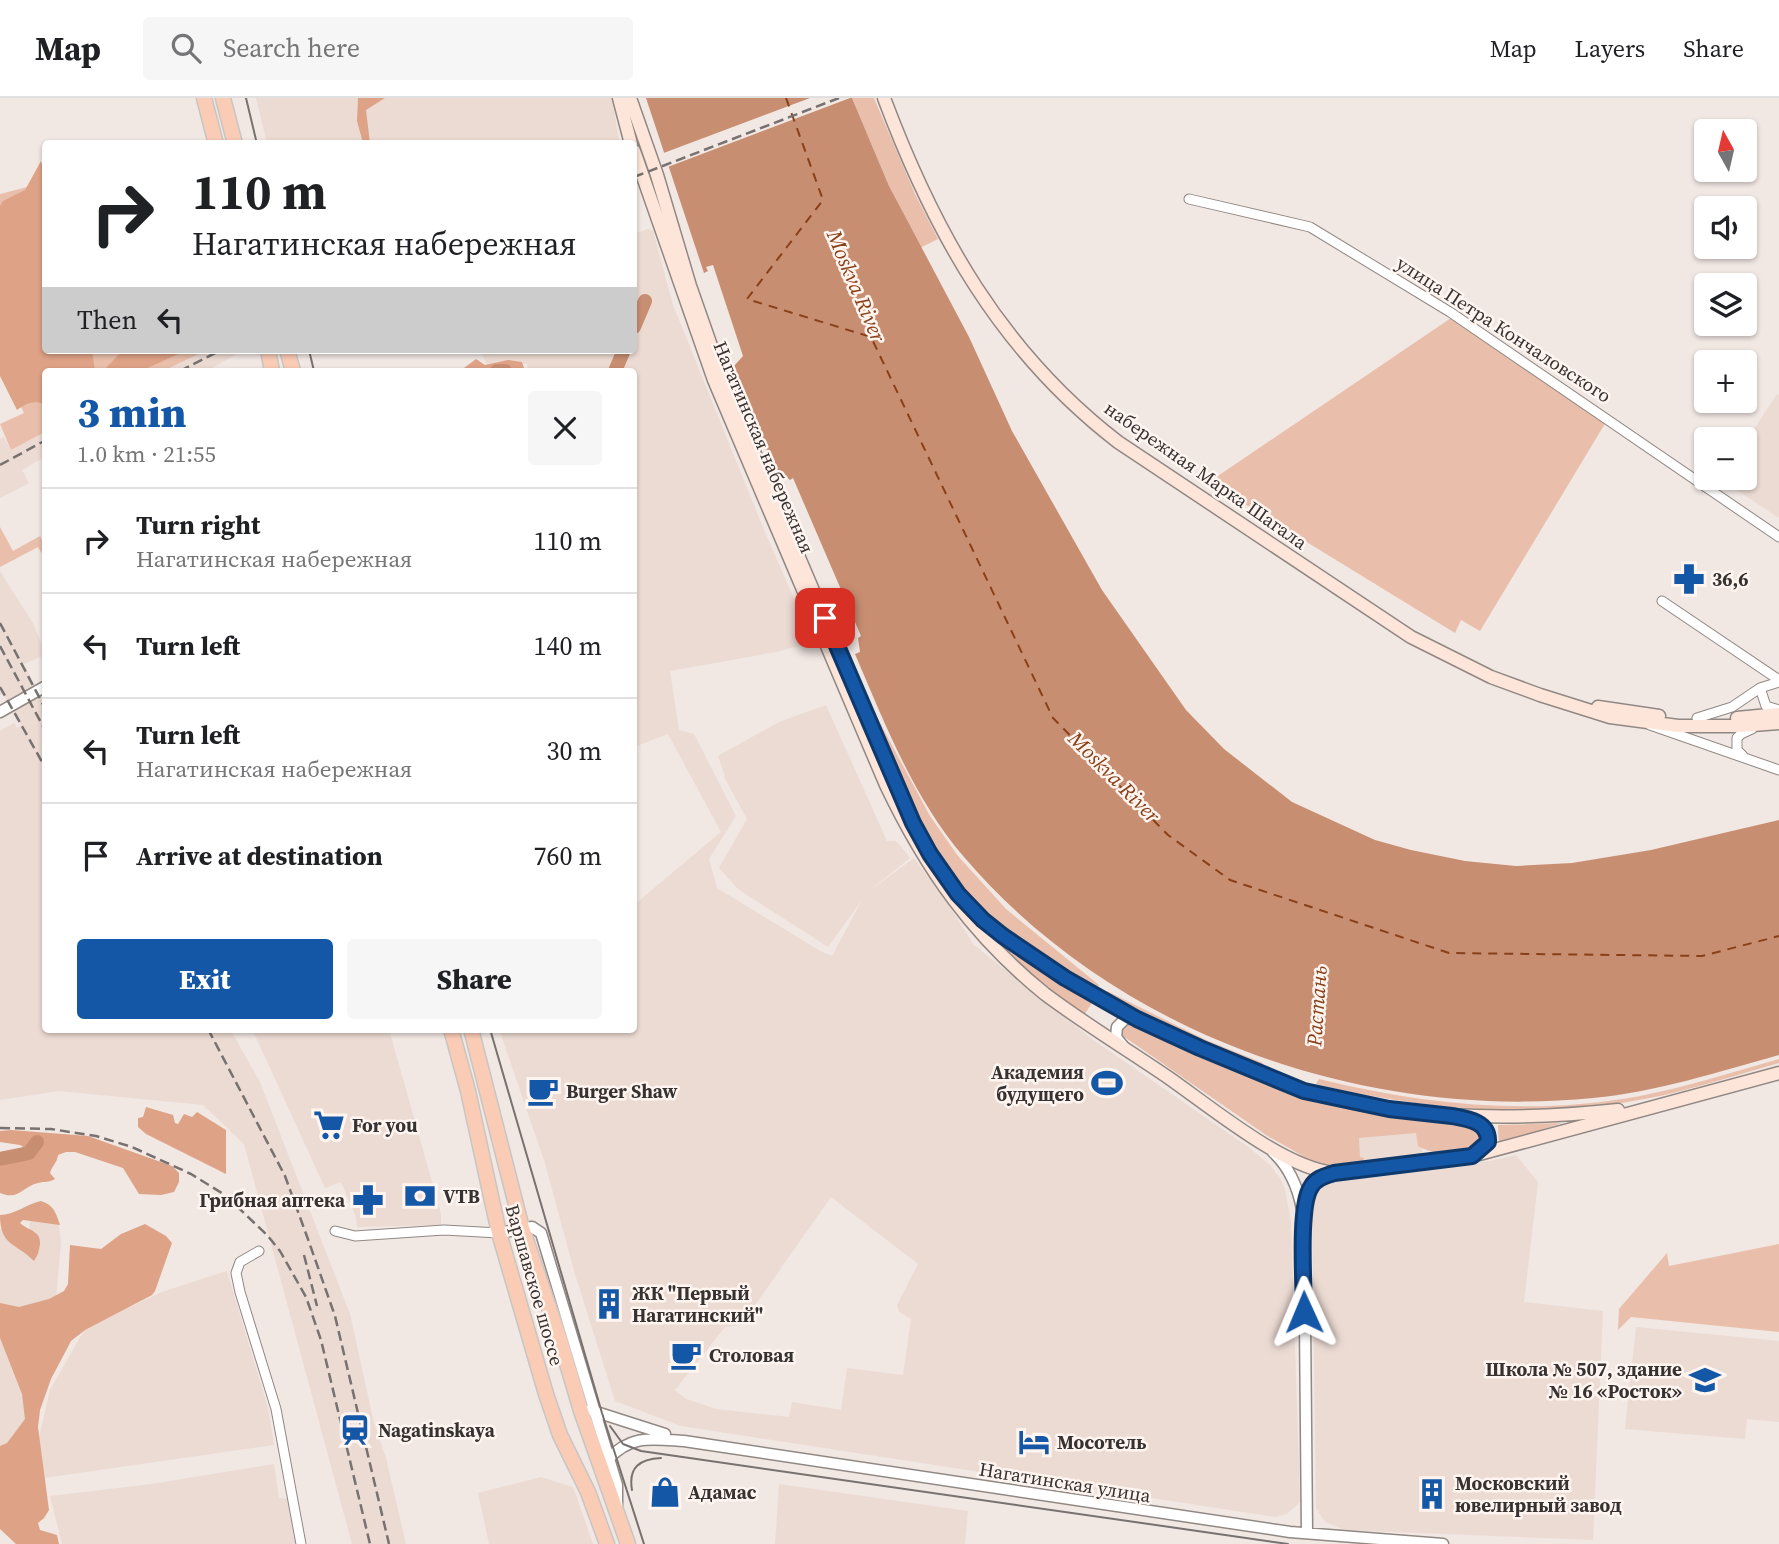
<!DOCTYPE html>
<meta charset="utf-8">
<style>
body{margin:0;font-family:"Source Serif 4",serif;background:#f6f6f6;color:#202124;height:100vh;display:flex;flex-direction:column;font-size:26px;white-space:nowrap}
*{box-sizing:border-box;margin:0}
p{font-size:23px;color:#757577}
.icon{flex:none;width:38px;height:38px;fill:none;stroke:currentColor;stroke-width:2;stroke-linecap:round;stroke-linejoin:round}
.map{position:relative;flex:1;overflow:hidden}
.details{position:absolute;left:42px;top:270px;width:595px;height:665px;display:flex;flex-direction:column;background:#fff;border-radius:7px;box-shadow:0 2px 5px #0004}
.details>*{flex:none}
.banner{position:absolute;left:42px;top:42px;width:595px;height:214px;border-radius:7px;box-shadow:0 2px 5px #0004;background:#fff;color:#202124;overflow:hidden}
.needle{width:46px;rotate:352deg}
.tools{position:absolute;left:1694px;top:21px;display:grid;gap:14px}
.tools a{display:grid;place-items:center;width:63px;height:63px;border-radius:7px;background:#fff;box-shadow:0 2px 5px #0004;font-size:35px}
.pin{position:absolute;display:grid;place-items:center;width:60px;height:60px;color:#fff;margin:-30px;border-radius:14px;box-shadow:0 4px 10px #0006}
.me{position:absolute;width:77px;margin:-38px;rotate:359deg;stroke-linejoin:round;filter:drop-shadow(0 0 5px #0008)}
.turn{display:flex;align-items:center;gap:24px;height:147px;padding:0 35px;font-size:32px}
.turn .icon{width:91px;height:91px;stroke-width:2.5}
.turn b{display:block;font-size:49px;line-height:60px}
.then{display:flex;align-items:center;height:66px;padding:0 35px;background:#0003;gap:14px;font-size:26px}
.round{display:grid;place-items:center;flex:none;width:74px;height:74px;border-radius:7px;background:#f6f6f6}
.head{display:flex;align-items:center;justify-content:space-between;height:119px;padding:0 35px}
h1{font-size:42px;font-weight:800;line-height:52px;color:#1557a7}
.button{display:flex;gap:14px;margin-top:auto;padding:14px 35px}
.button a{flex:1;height:80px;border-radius:7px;background:#1557a7;color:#fff;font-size:28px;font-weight:800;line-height:80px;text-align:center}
.button a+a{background:#f6f6f6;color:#202124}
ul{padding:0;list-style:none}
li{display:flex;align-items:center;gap:21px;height:105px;padding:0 35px;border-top:2px solid #e0e0e0}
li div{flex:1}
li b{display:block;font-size:26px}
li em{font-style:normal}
header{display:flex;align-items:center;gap:42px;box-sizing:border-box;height:98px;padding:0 35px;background:#fff;border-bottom:2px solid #e0e0e0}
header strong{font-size:33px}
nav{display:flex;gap:38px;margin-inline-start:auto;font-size:24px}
.search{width:490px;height:63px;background:#f6f6f6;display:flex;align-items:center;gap:18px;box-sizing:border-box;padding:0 24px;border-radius:7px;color:#757577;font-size:26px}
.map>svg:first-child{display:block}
.built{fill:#ecdbd3;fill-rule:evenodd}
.green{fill:#e9bfab}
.forest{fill:#dea286}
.water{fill:#c88e72}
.pier{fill:#f1e7e3}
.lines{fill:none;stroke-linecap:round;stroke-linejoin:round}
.river{stroke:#c88e72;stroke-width:14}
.ferry{stroke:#894018;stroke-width:2;stroke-dasharray:9 7;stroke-linecap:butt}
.minor-casing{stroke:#918884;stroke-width:11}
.tertiary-casing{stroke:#918884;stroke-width:13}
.secondary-casing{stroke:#918884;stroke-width:15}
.primary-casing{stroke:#c7c6c5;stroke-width:17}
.minor{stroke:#fff;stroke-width:9}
.tertiary{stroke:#fff;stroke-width:10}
.secondary{stroke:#fde5da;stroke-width:12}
.primary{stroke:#facbb5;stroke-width:14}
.tram{stroke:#77716f;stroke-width:2}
.rail{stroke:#77716f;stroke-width:2.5;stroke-dasharray:10 5;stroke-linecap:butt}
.route-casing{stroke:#0e396d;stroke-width:18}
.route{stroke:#1557a7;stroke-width:12}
.labels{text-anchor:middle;stroke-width:5;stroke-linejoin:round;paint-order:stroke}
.street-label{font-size:19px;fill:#363231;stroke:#fff5f0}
.poi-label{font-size:19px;font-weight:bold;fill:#363231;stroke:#fff5f0;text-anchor:start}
.water-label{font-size:21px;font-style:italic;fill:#894018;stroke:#fff5f0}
</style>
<header>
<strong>Map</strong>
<div class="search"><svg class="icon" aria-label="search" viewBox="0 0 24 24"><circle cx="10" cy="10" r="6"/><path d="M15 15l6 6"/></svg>Search here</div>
<nav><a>Map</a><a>Layers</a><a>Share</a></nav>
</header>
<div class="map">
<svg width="1779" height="1446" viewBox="0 0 1779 1446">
<rect width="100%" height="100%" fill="#f1e7e3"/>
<!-- built -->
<path class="built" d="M256 0H612L619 42 609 46 267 45Z
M648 131 653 133 673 207 764 432 813 544 776 554 670 573 679 632 694 636 736 718 709 761 717 790 822 854 832 858 862 802 828 849 738 791 719 770 747 721 724 679 725 678 718 658 779 624 826 607 887 743H895L899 746 910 760 868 794 914 760 943 798 974 847 1092 941 1247 1048 1270 1067 1280 1080 1285 1091 1291 1124 1300 1404 1287 1416 1275 1419 681 1328 615 1303 574 1173 545 1065 499 931H634V807L721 734 668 636 634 649V273H616L625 252H634V233L647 203 642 200 634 219V136ZM831 1099 918 1166 897 1207 899 1214 911 1221 903 1277 847 1270 841 1312 792 1304 789 1319 716 1311 686 1301 675 1292 725 1229 741 1227Z
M207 252H244L207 273H163Z
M480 252H616L608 273H528L527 266 487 268Z
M1777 296 1779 297V420L1720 381 1745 380V345Z
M45 334V359L22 372 29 385 0 400V341L4 339 11 352Z
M0 473 34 527 45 555V557L24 566 45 608 46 931H230L260 984 350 1216 374 1325 386 1360 406 1446H352L244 1046 203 1007 59 993 0 1002V633L14 625 17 630 21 628 3 596 0 597Z
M252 931H389L441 1116V1127L357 1129 356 1119 341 1084 325 1090Z
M1420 1033 1423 1059 1356 1067 1353 1039Z
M1516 1057 1538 1084 1524 1204 1603 1213 1593 1442 1345 1432 1325 1424 1316 1410 1312 1111 1314 1095 1324 1086 1338 1083 1490 1063Z
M30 1122H58L61 1144 54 1225 0 1412V1131L29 1132Z
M227 1173 268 1310 274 1347 44 1380 36 1352 50 1292 86 1229 162 1194Z
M1636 1229 1779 1243V1324L1747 1321 1745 1341 1625 1331Z
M274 1366 279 1400 289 1401 297 1446H62L50 1398 151 1386Z
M541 1379 573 1389 593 1446H489L478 1395Z
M779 1386 968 1413 965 1446H775Z"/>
<!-- green -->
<path class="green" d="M852 0H874L915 96 938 141 920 150 889 88Z
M39 86 46 109V252H207L163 273H46L45 334 11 352 0 326 24 315 0 267V96Z
M1451 220 1606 324 1480 533 1461 522 1455 535 1209 384Z
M0 429 13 453 40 438 45 448V461L38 449 0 469Z
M872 610 930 718 958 758 1006 811 1099 887 1095 891C1059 865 1019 843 984 815 931 773 898 682 873 621Z
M975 822 1093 903 1083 919 1013 864Z
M1107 893 1206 942 1263 965 1262 967H1257L1207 947 1104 898Z
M1126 928H1131L1293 997 1341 1010 1469 1025 1476 1031 1481 1039C1473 1062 1435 1058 1418 1048L1416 1035 1359 1040 1360 1059 1364 1060 1363 1063 1341 1068 1315 1065 1266 1037 1123 938V932Z
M1779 961V965C1740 976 1700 989 1660 998 1545 1022 1430 1014 1316 986L1319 981C1424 1007 1533 1018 1640 998 1687 989 1733 974 1779 961Z
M1562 1025 1499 1046 1498 1027Z
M1779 1146V1234L1631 1219 1618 1232 1619 1211 1667 1155 1669 1168Z"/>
<!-- forest -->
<path class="forest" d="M358 0H385L366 12 370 45H363L357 23Z
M41 63 46 80V252H92L95 273H46L45 306C33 302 27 305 17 312L0 278V108L3 103 25 92Z
M123 252H187L141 273H103Z
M476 261 485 267 508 262 522 264 525 273H460Z
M146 1009 173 1017 175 1025 178 1026 184 1016 192 1019 197 1014 226 1032V1076L146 1036 138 1029V1020L143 1019Z
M11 1032 88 1038 172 1068 179 1075V1084L174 1094 161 1097 139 1096 123 1070 75 1054H66L58 1057C57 1065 52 1068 50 1075L55 1081C48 1085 45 1083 38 1085 23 1088 19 1103 0 1095V1068L22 1061 25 1050 20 1047 0 1044V1033Z
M41 1103C54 1107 56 1115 60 1127L23 1122 20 1125C28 1133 41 1132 40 1146 39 1153 38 1157 34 1163 15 1144 0 1148 0 1117 15 1117 26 1106 41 1103Z
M145 1126 166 1138 172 1145 155 1193 152 1197 85 1232 71 1243 51 1281 40 1312 38 1329 49 1412 44 1420 38 1425 40 1432 57 1437 59 1446H16L0 1431V1348L7 1345 25 1321 22 1296 0 1240V1205L19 1209 49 1201 64 1193 68 1186 70 1147 101 1151 121 1136Z"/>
<!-- water -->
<path class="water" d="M646 0H852L889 88 969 239 1012 333 1102 492 1186 612 1224 651 1292 704 1375 742 1411 752 1465 763 1516 768 1572 765 1651 752 1779 722V957C1718 974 1656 994 1593 1000 1363 1023 1115 936 964 759 914 701 885 626 855 556L860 554 858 540 861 538 793 380 790 382 780 373H775L734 268 743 258 713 167 706 169 708 173 704 175Z"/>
<!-- pier -->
<path class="pier" d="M810 0H850L665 70 661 56Z"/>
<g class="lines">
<!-- river -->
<path class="river" d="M634 229 645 203
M497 273H505
M615 273 624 252
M0 1061 29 1055 37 1044"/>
<!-- ferry -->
<path class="ferry" d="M786 0 823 102 747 201 871 239 1053 620 1168 737 1230 782 1449 855 1702 858 1779 838"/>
<defs>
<path id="minor" d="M1189 101 1310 129 1450 214 1779 439
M1662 503 1779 582
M1760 590 1766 608 1779 612
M1697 620 1732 609 1760 590 1779 584
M1650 627 1779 672
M1743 658 1737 652V640L1741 636 1752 631
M335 1133 355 1138 444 1132 499 1135
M259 1153 240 1164 236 1175 240 1194 276 1311 301 1446"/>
<path id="tertiary" d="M0 614 46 588
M1124 949 1116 939 1117 929 1125 921H1137
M1463 1020 1479 1026 1488 1034V1044L1475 1057
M1273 1054C1289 1069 1298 1090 1302 1111
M499 1135 532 1129 541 1135 617 1387V1412
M590 1312 665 1336
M608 1361C632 1336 652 1341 684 1343L1290 1434 1443 1446
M1307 1435 1304 1118C1308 1093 1308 1083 1334 1075"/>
<path id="secondary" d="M619 0 631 46
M630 0 657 77 690 188 722 279 896 687 925 747
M884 0C935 136 1001 254 1118 344L1411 539 1491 579 1540 597 1610 619 1678 628H1740L1779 625
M634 53 714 282 886 687C926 771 973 838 1045 896 1085 926 1128 952 1169 980 1212 1010 1284 1070 1334 1075L1472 1058 1779 975
M1598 609 1659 618
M1737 620 1779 616
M953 789C982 830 1030 858 1072 884 1125 917 1181 943 1239 967 1261 976 1284 987 1308 994 1408 1022 1515 1023 1618 1012"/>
<path id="primary" d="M204 0 216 46
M223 0 235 46
M268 252 272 273
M287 252 293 273
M451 931 468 993 499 1135 546 1296 560 1337 588 1394 607 1446
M471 931 522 1130 560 1242 581 1313 628 1446"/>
</defs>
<!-- minor casing -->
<use href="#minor" class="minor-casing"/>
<!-- tertiary casing -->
<use href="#tertiary" class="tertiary-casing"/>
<!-- secondary casing -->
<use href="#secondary" class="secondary-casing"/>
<!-- primary casing -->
<use href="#primary" class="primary-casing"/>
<!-- minor -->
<use href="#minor" class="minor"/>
<!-- tertiary -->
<use href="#tertiary" class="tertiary"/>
<!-- secondary -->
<use href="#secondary" class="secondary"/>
<!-- primary -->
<use href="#primary" class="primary"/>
<!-- tram -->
<path class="tram" d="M246 0 257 46
M309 252 314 273
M490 931 602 1315 644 1446
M610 1328 623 1346 641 1353 1288 1446
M632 1392C628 1369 640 1361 661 1360"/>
<!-- rail -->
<path class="rail" d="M634 79 839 0
M180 273 221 252
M0 367 46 342
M0 525 46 612
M0 548 46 634
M0 589 46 671
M208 931 285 1078 309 1144 335 1218 389 1446
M0 1030 51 1031 96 1038 132 1049 191 1076 225 1097 267 1137 280 1153 306 1199 321 1242 370 1446
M304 1157 317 1208"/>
</g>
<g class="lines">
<defs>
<path id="route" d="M825 520 913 725 930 756 958 796 983 822 1003 838 1065 880 1137 921 1200 950 1304 993 1389 1011 1452 1018C1469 1021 1489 1024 1488 1044L1472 1058 1334 1075C1325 1078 1316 1080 1311 1089 1298 1108 1304 1188 1304 1214"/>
</defs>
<!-- route casing -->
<use href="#route" class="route-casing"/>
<!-- route -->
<use href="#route" class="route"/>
</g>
<!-- icons -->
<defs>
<symbol id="pharmacy-bare" viewBox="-9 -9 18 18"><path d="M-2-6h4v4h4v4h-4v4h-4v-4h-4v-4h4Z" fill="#1557a7" stroke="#fff5f0" stroke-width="2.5" paint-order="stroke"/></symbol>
<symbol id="stadium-bare" viewBox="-9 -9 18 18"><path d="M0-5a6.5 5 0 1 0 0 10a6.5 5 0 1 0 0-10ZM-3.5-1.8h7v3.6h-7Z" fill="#1557a7" stroke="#fff5f0" stroke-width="2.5" paint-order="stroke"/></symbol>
<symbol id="cafe-bare" viewBox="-9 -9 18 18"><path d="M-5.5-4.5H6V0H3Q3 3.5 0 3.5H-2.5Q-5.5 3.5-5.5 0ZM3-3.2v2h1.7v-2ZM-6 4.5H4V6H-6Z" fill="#1557a7" stroke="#fff5f0" stroke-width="2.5" paint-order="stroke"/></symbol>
<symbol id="supermarket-bare" viewBox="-9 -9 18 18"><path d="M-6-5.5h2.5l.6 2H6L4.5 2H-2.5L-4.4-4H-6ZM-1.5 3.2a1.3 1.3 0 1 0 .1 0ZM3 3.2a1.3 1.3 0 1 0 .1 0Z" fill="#1557a7" stroke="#fff5f0" stroke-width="2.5" paint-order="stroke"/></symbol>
<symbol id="bank-bare" viewBox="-9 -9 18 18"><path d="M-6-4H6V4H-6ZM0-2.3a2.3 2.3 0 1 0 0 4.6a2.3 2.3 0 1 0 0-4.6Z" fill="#1557a7" stroke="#fff5f0" stroke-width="2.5" paint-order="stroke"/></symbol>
<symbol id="building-bare" viewBox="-9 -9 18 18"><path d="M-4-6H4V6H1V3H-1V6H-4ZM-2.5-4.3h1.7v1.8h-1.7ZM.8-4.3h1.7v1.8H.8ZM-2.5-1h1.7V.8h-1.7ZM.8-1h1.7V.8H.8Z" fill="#1557a7" stroke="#fff5f0" stroke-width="2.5" paint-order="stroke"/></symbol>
<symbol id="school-bare" viewBox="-9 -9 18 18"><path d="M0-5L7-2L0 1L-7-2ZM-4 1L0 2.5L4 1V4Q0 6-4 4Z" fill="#1557a7" stroke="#fff5f0" stroke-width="2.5" paint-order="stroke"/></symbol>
<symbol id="station-bare" viewBox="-9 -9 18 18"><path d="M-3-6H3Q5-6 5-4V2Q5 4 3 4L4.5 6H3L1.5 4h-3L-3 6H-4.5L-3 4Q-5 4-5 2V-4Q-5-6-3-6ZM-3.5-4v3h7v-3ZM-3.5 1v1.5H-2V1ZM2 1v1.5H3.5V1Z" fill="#1557a7" stroke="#fff5f0" stroke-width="2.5" paint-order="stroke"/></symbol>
<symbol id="hotel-bare" viewBox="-9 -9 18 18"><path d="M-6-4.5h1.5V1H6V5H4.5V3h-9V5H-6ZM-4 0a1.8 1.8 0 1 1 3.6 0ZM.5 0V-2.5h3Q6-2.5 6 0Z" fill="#1557a7" stroke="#fff5f0" stroke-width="2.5" paint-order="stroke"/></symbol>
<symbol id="shop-bare" viewBox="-9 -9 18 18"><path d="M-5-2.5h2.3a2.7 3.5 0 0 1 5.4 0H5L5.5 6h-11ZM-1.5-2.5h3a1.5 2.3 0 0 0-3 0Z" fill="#1557a7" stroke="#fff5f0" stroke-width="2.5" paint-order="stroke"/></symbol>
</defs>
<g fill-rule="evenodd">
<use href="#pharmacy-bare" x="1667" y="459" width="44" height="44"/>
<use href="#stadium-bare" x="1085" y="963" width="44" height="44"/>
<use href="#cafe-bare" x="521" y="971" width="44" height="44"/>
<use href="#supermarket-bare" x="307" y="1005" width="44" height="44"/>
<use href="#bank-bare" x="398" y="1076" width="44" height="44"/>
<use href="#pharmacy-bare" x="346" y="1080" width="44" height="44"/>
<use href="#building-bare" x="587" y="1184" width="44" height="44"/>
<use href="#cafe-bare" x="664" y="1235" width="44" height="44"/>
<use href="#school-bare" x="1683" y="1260" width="44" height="44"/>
<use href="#station-bare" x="333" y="1310" width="44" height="44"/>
<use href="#hotel-bare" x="1012" y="1322" width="44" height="44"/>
<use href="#shop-bare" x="643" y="1372" width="44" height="44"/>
<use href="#building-bare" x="1410" y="1374" width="44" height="44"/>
</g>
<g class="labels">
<!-- street labels -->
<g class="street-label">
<text transform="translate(1504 231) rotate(33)" y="7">улица Петра Кончаловского</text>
<text transform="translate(764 349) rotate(67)" y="7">Нагатинская набережная</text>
<text transform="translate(1206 377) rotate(35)" y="7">набережная Марка Шагала</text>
<text transform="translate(535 1187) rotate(74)" y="7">Варшавское шоссе</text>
<text transform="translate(1065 1384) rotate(9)" y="7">Нагатинская улица</text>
</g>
<!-- poi labels -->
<g class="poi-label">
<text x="1712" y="488">36,6</text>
<text x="1084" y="981" text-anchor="end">Академия<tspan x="1084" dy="22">будущего</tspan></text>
<text x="566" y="1000">Burger Shaw</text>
<text x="352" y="1034">For you</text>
<text x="443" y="1105">VTB</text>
<text x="345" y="1109" text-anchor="end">Грибная аптека</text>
<text x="632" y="1202">ЖК "Первый<tspan x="632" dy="22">Нагатинский"</tspan></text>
<text x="709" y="1264">Столовая</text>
<text x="1682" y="1278" text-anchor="end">Школа № 507, здание<tspan x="1682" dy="22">№ 16 «Росток»</tspan></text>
<text x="378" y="1339">Nagatinskaya</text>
<text x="1057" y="1351">Мосотель</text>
<text x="1455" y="1392">Московский<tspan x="1455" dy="22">ювелирный завод</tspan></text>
<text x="688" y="1401">Адамас</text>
</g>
<!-- water labels -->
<g class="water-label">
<text transform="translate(856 188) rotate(67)" y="7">Moskva River</text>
<text transform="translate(1114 679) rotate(45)" y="7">Moskva River</text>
<text transform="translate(1317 908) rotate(-86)" y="7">Растань</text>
</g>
</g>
</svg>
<div class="tools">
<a><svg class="needle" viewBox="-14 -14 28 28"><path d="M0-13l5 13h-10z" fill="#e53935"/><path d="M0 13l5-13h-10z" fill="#757577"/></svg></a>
<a><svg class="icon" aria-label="sound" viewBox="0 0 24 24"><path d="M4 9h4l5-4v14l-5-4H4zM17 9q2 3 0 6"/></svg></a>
<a><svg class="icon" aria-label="layers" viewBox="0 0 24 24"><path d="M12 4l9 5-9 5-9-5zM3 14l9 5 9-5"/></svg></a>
<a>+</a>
<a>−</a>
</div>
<div class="pin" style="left:825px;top:520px;background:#d93025"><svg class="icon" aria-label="arrive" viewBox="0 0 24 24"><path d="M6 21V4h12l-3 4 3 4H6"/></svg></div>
<svg class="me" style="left:1304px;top:1214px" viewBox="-20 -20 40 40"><path d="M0-17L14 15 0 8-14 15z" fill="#1557a7" stroke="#fff" stroke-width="4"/></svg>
<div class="banner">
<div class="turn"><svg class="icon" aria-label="right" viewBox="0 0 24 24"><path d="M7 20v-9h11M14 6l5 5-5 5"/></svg><div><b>110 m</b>Нагатинская набережная</div></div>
<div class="then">Then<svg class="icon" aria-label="left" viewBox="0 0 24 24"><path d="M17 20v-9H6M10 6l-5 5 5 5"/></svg></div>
</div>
<section class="details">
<div class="head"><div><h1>3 min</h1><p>1.0 km · 21:55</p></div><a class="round"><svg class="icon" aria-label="close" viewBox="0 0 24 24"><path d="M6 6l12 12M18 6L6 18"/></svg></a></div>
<ul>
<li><svg class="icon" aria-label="right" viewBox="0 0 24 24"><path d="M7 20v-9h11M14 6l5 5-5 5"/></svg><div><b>Turn right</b><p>Нагатинская набережная</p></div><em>110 m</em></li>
<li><svg class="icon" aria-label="left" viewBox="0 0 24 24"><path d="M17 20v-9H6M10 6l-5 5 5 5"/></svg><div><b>Turn left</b></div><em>140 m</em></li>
<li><svg class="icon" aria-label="left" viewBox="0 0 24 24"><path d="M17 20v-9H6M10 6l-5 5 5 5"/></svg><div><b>Turn left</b><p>Нагатинская набережная</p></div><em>30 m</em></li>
<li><svg class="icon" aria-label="arrive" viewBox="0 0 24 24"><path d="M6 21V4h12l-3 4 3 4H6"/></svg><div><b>Arrive at destination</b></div><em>760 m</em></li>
</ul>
<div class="button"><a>Exit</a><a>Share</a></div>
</section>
</div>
